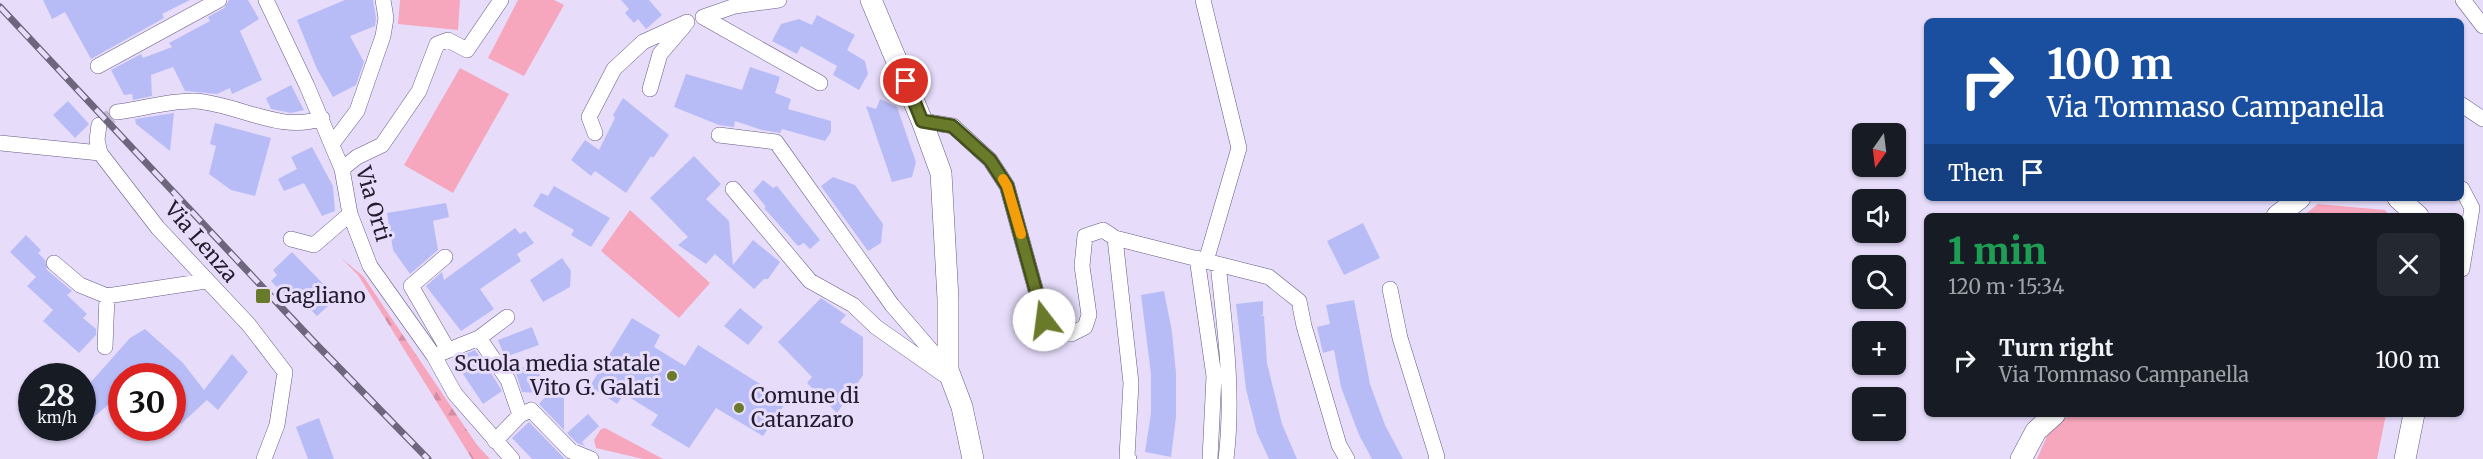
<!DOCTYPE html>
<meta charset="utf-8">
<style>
body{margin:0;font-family:Merriweather,serif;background:#242831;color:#f1f3f6;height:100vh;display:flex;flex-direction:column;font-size:22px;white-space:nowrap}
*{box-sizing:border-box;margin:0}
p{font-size:20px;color:#9ea1a6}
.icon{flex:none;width:33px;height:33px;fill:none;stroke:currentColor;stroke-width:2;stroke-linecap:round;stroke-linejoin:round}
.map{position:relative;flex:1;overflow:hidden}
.panel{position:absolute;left:1924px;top:213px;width:540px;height:204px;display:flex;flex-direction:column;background:#171b24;border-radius:9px;box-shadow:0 2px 4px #0004}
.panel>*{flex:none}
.top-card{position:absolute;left:1924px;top:18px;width:540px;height:183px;border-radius:9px;box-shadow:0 2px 4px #0004;background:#1a4fa0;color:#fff;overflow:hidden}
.needle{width:39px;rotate:194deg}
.fabs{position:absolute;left:1852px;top:123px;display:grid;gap:12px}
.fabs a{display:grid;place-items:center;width:54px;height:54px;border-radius:9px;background:#171b24;box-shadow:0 2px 4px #0004;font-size:30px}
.speed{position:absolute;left:18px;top:363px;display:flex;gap:12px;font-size:30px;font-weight:700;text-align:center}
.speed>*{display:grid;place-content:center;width:78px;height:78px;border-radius:50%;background:#171b24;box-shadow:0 2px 4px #0004;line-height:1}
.speed small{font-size:15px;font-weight:400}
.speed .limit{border:9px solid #d22;background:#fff;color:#111}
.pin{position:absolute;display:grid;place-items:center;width:51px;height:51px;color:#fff;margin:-26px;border:3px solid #fff;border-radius:50%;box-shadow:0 2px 6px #0007}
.me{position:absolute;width:66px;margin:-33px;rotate:345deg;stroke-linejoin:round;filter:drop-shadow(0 0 4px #0008)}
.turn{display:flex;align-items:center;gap:21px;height:126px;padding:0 24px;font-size:27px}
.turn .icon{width:78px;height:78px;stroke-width:2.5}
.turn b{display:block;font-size:42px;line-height:51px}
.then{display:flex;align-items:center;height:57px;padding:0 24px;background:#0003;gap:12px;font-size:22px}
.round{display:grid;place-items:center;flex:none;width:63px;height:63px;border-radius:9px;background:#242831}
.headline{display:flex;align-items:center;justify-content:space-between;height:102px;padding:0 24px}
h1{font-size:36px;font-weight:800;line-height:45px;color:#1e9e55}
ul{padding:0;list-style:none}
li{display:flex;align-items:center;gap:18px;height:90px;padding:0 24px}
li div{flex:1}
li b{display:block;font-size:22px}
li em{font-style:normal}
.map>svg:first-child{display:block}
.grass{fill:#f6a6bd}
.forest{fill:url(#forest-firs)}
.building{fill:#b8bcf6}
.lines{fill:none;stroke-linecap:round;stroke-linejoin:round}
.street-tunnel{stroke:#c0b7d2;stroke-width:15;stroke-dasharray:15 8;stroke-linecap:butt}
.street-casing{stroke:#695984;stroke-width:16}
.secondary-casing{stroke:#695984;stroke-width:22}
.street{stroke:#fff;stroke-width:15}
.secondary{stroke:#fff;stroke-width:21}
.rail-casing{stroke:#6e667c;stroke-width:7}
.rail{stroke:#e7ddfb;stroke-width:4.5;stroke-dasharray:14;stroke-linecap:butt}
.route-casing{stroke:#44501b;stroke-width:15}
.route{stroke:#697b2a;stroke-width:10}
.slow{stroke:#f59e0b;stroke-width:10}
.poi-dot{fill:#697b2a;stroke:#e7ddfb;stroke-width:2}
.labels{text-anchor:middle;stroke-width:6;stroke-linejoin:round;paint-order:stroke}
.street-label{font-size:21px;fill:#241d2f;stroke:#e7ddfb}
.poi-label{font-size:21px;fill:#241d2f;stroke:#e7ddfb;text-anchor:start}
</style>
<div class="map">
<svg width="2483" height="459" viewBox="0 0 2483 459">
<defs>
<pattern id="forest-firs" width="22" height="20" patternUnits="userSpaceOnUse" patternTransform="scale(1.5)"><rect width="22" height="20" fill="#f6a6bd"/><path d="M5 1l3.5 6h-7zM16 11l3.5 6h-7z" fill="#d38ea3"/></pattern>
</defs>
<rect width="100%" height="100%" fill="#e7ddfb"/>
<!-- grass -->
<path class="grass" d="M400 0H460L458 30 398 24Z
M518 0H554L564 5 524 76 488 58Z
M460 68 509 94 453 193 404 165Z
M2318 204 2385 210 2390 216H2303Z
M630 210 710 283 679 318 601 251Z
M2070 414H2386L2377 459H2037L2047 436Z
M605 428 663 459H643L596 448 594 440 601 429Z"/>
<!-- forest -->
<path class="forest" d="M341 258 363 276 477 445 490 459H472L358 275Z"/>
<!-- building -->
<path class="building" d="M43 0H190L162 14 164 18 91 59 65 12 52 19Z
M229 0H248L259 19 240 31 262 80 232 94 230 88 217 94 185 91 173 67 151 75 152 96 133 100 132 94 124 95 111 70 141 54 143 58 172 47 169 43 210 21 208 17 224 8Z
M345 0H373L376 18 375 26 350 36 364 62 356 85 333 97 317 69 297 20Z
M621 0H649L662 15 646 29 638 19 634 23 625 13 629 9Z
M817 15 855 35 847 50 865 61 868 74 859 90 833 75 837 66 801 46 797 54 772 41 781 24 799 19 812 25Z
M750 67 780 77 775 93 791 99 788 109 831 121V132L825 141 782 129 780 133 762 130 735 121 734 127 719 125 674 107 686 74 742 90Z
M291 85 304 110 291 113 271 109 266 98Z
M623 98 669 135 653 158 651 156 626 193 595 171 591 176 571 160 585 140 599 150 615 118 613 115Z
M880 99 897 107 916 162 912 177 892 182 866 106 876 109Z
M68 101 89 124 75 138 53 115Z
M174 113 170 151 136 124 135 119Z
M215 123 271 138 255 196 231 190 209 174 216 146 210 144Z
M312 147 333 186 335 211 322 216 304 183 284 191 278 179 297 169 291 157Z
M694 156 721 184 706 199 729 221 733 265 753 240 780 262 768 279H764L754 289 715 254 706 264 678 245 688 237 650 198Z
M833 177 855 185 883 224 881 243 868 251 821 186Z
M763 180 773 188 777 186 820 240 810 249 804 243 798 246 764 208 766 207 753 191Z
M554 186 610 218 591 247 571 235 574 230 533 206 541 193 548 196Z
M446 203 449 217 433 221 438 250 410 274 393 250 387 213Z
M1363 223 1380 258 1344 275 1327 241Z
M515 228 520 234 525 231 534 243 517 254 521 261 480 289 494 309 461 331 426 286 442 272 444 280Z
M26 235 41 250 38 253 45 260 47 270 72 291 67 295 87 314 83 318 96 329V335L79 353 43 321 53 310 27 286 36 277 10 252Z
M292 252 337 298 317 316 301 300 295 306 271 281 277 275 273 270Z
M562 258 571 271 570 287 543 302 530 280Z
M1164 291 1172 332 1176 373V417L1171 457 1145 452 1151 413V374L1141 295Z
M821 298 846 315 840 322 863 337V375L837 413 807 383 812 377 778 342Z
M1354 300 1370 384 1385 425 1403 459H1372L1359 435 1341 387 1334 350 1323 353 1317 327 1330 324 1326 305Z
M1263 301V315L1260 316H1264L1267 363 1282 424 1297 459H1269L1257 433 1246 389 1236 304Z
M740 308 763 327 748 345 724 326Z
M632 318 660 335 654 347 685 366 698 345 787 401 763 436 716 408 689 448 651 425 658 415 624 394 617 404 590 386Z
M532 327 539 345 505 357 498 340Z
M145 329 183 363 204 390 232 354 248 372 218 410 207 400 181 424 172 414V376H122V393L82 427V392L130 338Z
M475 350 485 364 482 365H486L502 391 483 404 453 359Z
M514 367 540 368 539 393 522 392Z
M550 391H564V430L539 404Z
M588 414 599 426 582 442 585 446 577 443 567 433Z
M319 418 334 459H308L296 427Z
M529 422 564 458 566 459H532L512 438Z"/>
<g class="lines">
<!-- street-tunnel -->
<path class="street-tunnel" d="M99 125 117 112"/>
<defs>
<path id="street" d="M266 0 307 86 342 169 350 214 370 266 434 356 455 394 512 459
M779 0 735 6 703 17 820 83
M1203 0 1239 148 1206 261
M2463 0 2483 26
M98 66 219 0
M650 89 660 54 684 26
M2462 105 2483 119
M117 112C141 109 171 100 195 101 236 103 281 134 322 118
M922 121 953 126 990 160 1007 186 1044 320 1071 334 1085 327 1089 315 1082 266 1085 236 1103 230 1115 238 1269 277 1299 301 1304 326 1339 445 1347 459
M99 125 97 140 100 153 158 228 249 325 285 372 277 425 264 459
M595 133 589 117 614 69 643 42 687 22
M719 135 776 142 892 305 948 370
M0 143 100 153
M332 144 357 111 383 36 386 18 383 0
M342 169 357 157 382 145 419 91 437 44 448 40 467 50 501 0
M733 189 810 281 853 305 876 327 943 374
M2462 189 2472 208 2462 269
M1115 238 1131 383 1127 457 1129 459
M291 239 314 245 350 214
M445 257 411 286 448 350
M1197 258 1214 376 1210 459
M54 263 80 285 107 296 206 281
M1218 264C1225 329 1234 394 1226 459
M1390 289 1400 338 1437 457 1436 459
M479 338 508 380 520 415 531 410 571 451 591 459
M105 347 107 296
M439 354 479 338 507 317
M495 441 520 415"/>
<path id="secondary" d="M871 0 922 121 941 173 948 299V370L962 407 973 459
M2398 198 2418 216
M2277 216 2300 198
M2021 459 2036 431 2055 414
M2405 459 2414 414"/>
</defs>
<!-- street casing -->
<use href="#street" class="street-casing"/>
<!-- secondary casing -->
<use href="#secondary" class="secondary-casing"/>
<!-- street -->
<use href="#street" class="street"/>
<!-- secondary -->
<use href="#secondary" class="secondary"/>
<defs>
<path id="rail" d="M0 7 313 341 428 459"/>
</defs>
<!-- rail casing -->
<use href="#rail" class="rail-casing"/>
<!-- rail -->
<use href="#rail" class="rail"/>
</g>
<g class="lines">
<defs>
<path id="route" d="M906 81 922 121 952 126 990 160 1007 186 1044 320"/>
</defs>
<!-- route casing -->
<use href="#route" class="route-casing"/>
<!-- route -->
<use href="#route" class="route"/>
<!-- slow -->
<path class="slow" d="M1003 179 1007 186 1021 234"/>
</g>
<!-- markers -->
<g class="poi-dot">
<rect x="255" y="288" width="16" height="16" rx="3"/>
<circle cx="672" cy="376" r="6"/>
<circle cx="739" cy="408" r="6"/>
</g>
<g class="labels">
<!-- street labels -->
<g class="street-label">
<text transform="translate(373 204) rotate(74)" y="7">Via Orti</text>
<text transform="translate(201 242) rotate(49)" y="7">Via Lenza</text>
</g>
<!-- poi labels -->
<g class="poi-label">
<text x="276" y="303">Gagliano</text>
<text x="660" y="371" text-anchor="end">Scuola media statale<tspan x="660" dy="24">Vito G. Galati</tspan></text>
<text x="751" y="403">Comune di<tspan x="751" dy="24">Catanzaro</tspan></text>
</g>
</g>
</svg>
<div class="fabs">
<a><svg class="needle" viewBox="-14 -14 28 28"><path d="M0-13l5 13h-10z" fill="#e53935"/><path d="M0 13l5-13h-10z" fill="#9ea1a6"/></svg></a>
<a><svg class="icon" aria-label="sound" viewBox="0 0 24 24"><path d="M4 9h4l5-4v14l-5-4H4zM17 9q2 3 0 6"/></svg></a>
<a><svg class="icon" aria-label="search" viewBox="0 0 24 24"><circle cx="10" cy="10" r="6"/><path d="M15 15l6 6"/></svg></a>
<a>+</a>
<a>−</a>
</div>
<div class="speed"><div>28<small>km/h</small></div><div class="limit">30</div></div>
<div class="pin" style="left:906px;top:81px;background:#d93025"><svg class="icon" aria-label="arrive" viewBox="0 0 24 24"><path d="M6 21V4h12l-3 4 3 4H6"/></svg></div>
<svg class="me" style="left:1044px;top:320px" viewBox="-20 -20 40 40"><circle r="19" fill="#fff"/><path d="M0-13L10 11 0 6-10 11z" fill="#697b2a"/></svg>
<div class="top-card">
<div class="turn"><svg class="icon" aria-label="right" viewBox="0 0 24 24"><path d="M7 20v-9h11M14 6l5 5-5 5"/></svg><div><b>100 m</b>Via Tommaso Campanella</div></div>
<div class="then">Then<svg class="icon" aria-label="arrive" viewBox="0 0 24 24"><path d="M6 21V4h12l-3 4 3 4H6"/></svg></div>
</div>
<section class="panel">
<div class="headline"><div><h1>1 min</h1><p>120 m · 15:34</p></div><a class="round"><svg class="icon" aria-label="close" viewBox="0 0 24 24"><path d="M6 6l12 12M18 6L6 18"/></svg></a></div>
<ul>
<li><svg class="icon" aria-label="right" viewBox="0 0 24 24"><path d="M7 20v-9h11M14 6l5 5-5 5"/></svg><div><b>Turn right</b><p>Via Tommaso Campanella</p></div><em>100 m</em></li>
</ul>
</section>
</div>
